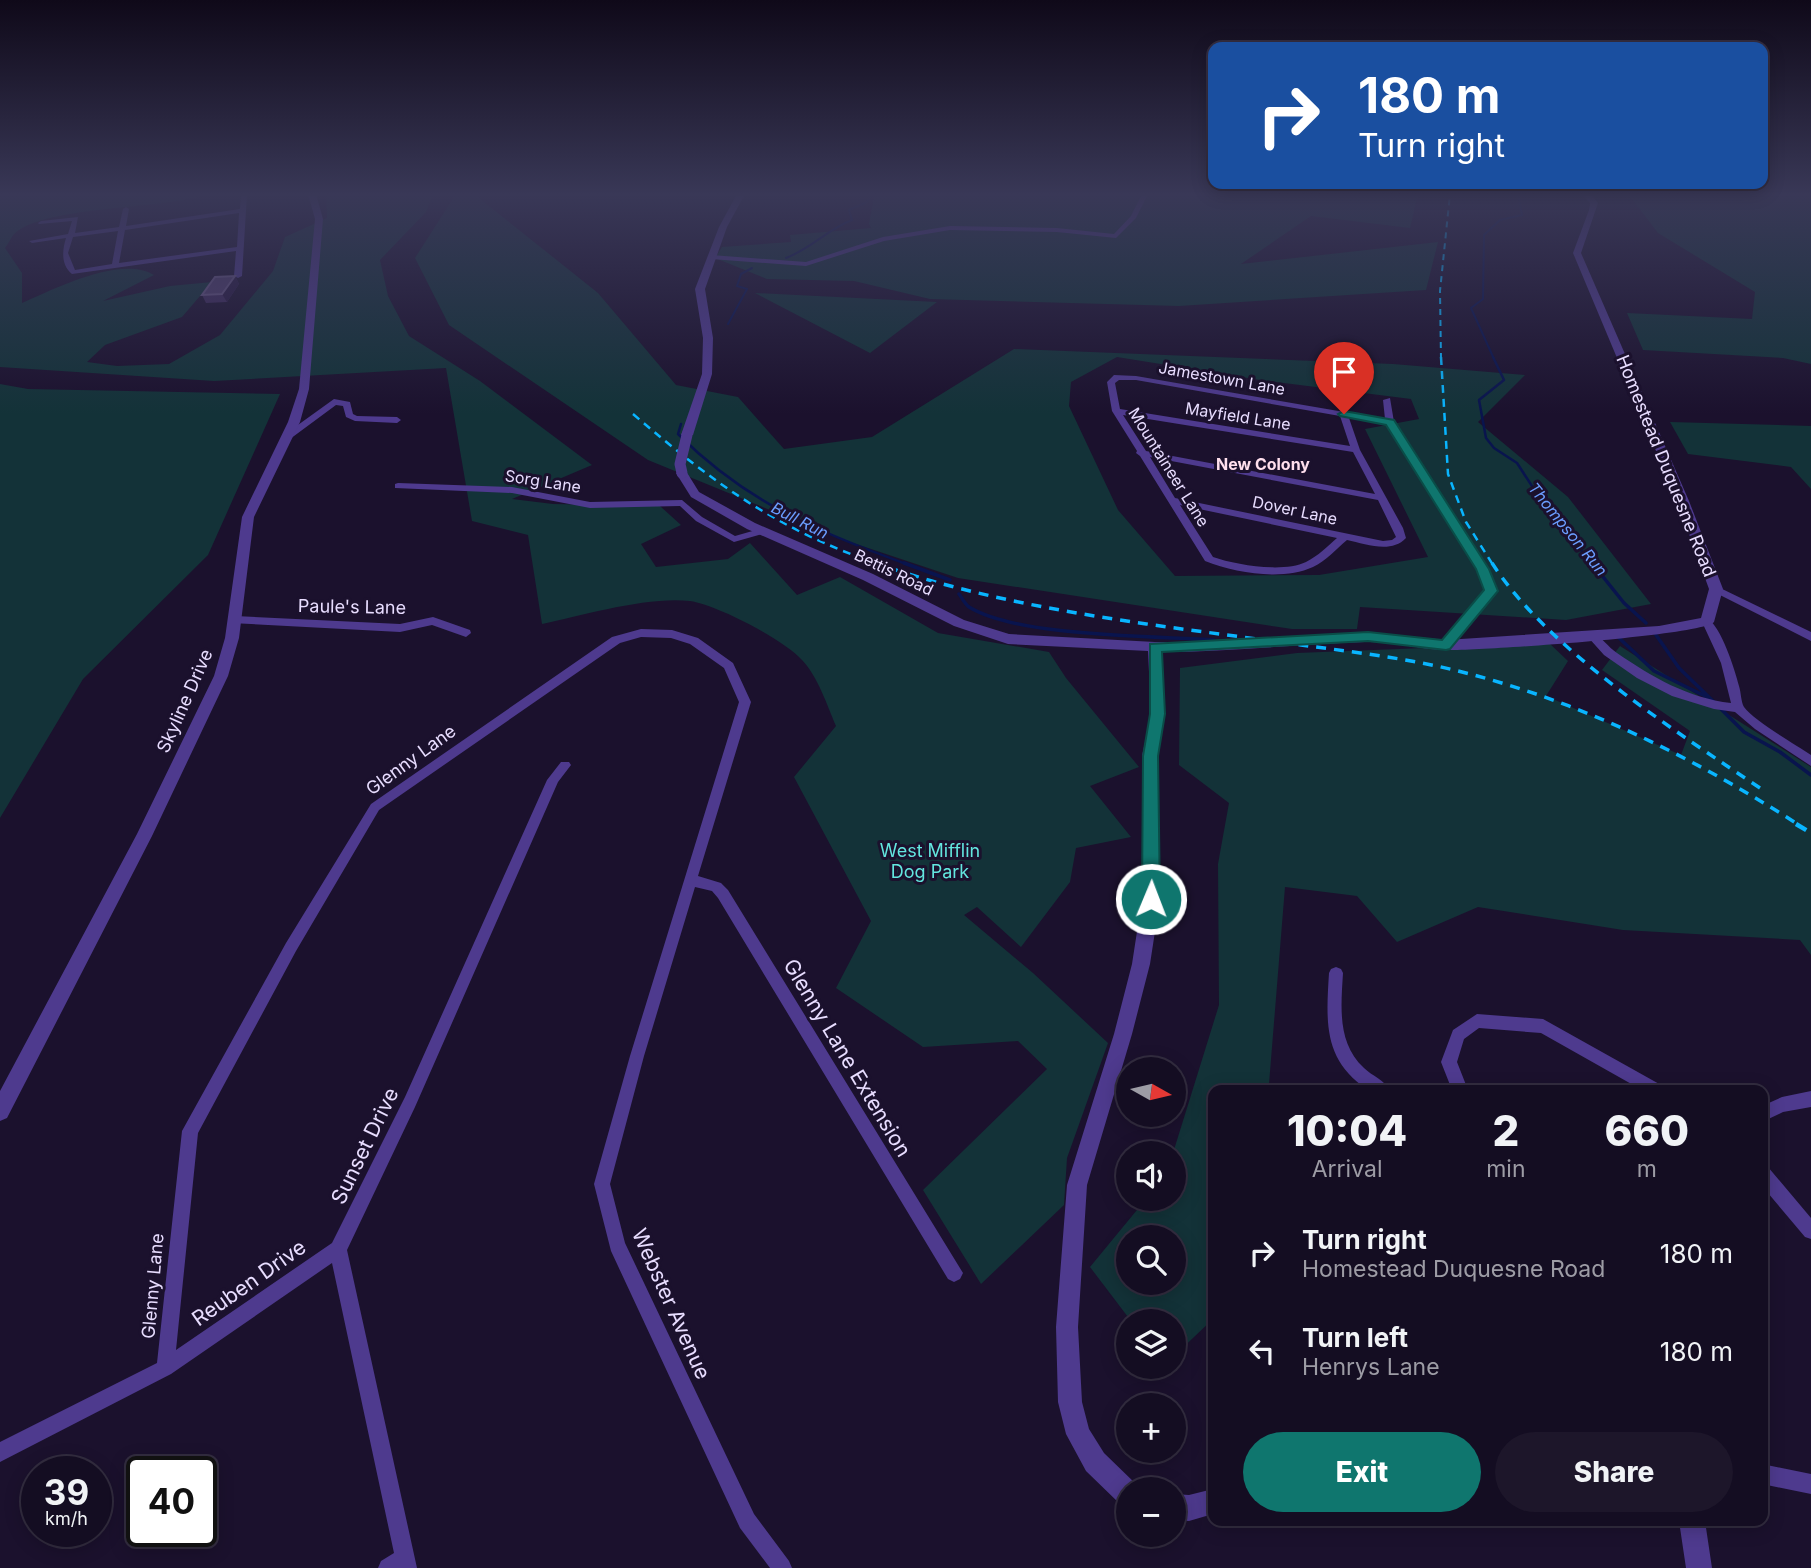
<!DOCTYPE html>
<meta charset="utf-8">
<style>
body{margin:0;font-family:Inter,sans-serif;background:#1d162a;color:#f1f3f6;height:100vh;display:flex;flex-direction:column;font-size:26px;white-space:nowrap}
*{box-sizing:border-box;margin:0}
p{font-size:23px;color:#9d9ca5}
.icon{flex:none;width:38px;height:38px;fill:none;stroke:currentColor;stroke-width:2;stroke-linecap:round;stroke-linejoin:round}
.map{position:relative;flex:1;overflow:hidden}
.details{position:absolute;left:1208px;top:1085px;width:560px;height:441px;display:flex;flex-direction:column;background:#140d22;border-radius:14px;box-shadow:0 4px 18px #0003,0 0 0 2px #332d40}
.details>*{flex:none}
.top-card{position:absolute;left:1208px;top:42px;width:560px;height:147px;border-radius:14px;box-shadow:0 4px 18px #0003,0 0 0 2px #332d40;background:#1a4fa0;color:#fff;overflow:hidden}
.needle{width:46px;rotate:98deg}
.controls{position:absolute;left:1116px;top:1057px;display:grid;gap:14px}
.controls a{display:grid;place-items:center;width:70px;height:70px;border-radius:50%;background:#140d22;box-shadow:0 4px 18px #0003,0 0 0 2px #332d40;font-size:35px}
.speed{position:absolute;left:21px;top:1456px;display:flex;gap:14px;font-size:35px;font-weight:700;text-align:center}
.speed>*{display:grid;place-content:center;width:91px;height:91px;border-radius:50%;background:#140d22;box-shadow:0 4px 18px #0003,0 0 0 2px #332d40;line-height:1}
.speed small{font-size:18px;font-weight:400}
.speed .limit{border:4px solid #111;border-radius:10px;background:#fff;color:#111}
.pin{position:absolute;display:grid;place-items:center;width:60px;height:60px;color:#fff;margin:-72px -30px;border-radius:50% 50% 50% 0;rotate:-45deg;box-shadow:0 0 7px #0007}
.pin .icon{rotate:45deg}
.me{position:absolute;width:77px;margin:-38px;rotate:1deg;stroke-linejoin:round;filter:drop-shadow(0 0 5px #0008)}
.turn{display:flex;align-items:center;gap:24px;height:147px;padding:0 35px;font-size:32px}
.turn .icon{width:91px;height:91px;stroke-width:2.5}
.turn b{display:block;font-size:49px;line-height:60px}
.eta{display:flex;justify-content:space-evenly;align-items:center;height:119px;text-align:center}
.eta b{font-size:42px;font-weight:800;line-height:49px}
.primary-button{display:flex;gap:14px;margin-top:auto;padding:14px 35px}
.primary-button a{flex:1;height:80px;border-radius:42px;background:#0f766e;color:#fff;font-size:28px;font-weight:800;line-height:80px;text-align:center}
.primary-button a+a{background:#1d162a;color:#f1f3f6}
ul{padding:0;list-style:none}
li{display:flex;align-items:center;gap:21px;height:98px;padding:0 35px}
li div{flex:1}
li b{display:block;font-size:26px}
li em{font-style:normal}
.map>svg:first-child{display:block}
.green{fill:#133238;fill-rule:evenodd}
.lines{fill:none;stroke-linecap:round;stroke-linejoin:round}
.stream-far2{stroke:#09144e;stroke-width:2}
.stream-far1{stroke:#09144e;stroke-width:2.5}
.stream{stroke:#09144e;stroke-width:3.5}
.minor{fill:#4e3a8e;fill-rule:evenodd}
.tertiary{fill:#4e3a8e;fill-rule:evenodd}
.rail-far3{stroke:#09b5ff;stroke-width:2;stroke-dasharray:6 5;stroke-linecap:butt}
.rail-far2{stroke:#09b5ff;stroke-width:2.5;stroke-dasharray:8 6;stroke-linecap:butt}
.rail-far1{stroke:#09b5ff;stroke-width:3.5;stroke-dasharray:10 8;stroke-linecap:butt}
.rail{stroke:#09b5ff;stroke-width:4.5;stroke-dasharray:12 10;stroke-linecap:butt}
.tertiary-bridge{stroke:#4e3a8e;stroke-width:11}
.wall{fill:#3e2a5b}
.shaded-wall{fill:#281841}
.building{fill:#503d6d;stroke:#685684;stroke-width:2}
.route{fill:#0f766e;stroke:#0a4d48;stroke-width:2}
.labels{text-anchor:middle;stroke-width:6;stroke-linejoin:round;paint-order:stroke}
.far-street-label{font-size:16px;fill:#e8ddff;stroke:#1b112d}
.far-neighbourhood-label{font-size:16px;font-weight:bold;fill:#ffdfed;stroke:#1b112d}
.far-water-label{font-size:16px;font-style:italic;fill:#6b9dff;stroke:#1b112d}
.street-label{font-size:18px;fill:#e8ddff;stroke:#1b112d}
.park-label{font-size:18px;fill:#63e6df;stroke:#1b112d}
.near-street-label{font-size:21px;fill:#e8ddff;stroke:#1b112d}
</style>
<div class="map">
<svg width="1811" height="1568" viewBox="0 0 1811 1568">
<rect width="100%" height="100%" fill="#1b112d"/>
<!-- green -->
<path class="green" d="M0 194H208C164 210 45 205 14 234 11 238 8 244 5 248L22 273V303C55 289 120 255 154 275L103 301 170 286 212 282 182 317 105 345 87 362 117 366 169 364 220 335 273 271 285 237 327 218 326 194H433L426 212 380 260 388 296 409 336 480 381 592 465 512 499 553 504 660 506 681 525 641 544 656 567 728 559 750 543 797 595 840 577 938 633 1049 652 1066 678 1139 767 1090 786 1131 837 1076 848 1070 882 1021 947 977 907 964 915 1033 973 1108 1043 1067 1158 1064 1205 981 1284 923 1190 1047 1069 1018 1041 923 1047 836 988 871 921 794 777 836 726C827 705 818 677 802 660 783 639 717 605 690 601 649 596 583 615 542 624L528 535 472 521 446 368 214 381 0 367Z
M456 194H474L598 293 676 385 738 397 784 449 872 437 1014 349 1393 364 1525 375 1478 422 1568 497 1651 604 1566 620 1360 607 1357 629H1292L958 578 838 538 648 460 449 325 415 258ZM1117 357 1260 380 1411 399 1419 419 1365 429 1428 557 1319 575 1175 576 1118 510 1069 406 1071 382Z
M906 194H1418L1410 228 1311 216 1241 264 1438 242 1426 290 1179 306 930 299 854 281 767 279 715 258 722 247 791 242 790 235 871 228 869 224 874 197Z
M1811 194V364L1783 358 1643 350 1627 313 1752 319 1755 292 1658 233 1629 195Z
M755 293 937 302 870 353Z
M0 384 28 389 280 394 208 555 83 679 0 818Z
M1670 422 1811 426V489L1791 467 1688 454Z
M1549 643 1568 661 1546 696 1681 755 1690 731 1602 670 1620 646 1811 767V955L1800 940 1623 930 1478 907 1397 942 1357 896 1285 887 1269 1084 1271 1090H1213V1319L1174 1356V1321H1131L1090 1267 1146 1199H1174L1173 1153 1219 1005 1218 864 1229 803 1179 765 1180 668 1297 653ZM1129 1237H1174V1283H1129Z"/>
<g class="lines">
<!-- stream-far2 -->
<path class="stream-far2" d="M786 258C812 248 828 229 852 220L849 210 867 202 871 194
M728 324 747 289 737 286 741 274 752 268
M1494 359 1471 308 1483 299 1484 235 1500 220 1522 215 1518 194"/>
<!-- stream-far1 -->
<path class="stream-far1" d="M1493 357 1504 380 1479 400 1486 438 1494 448 1517 463 1543 503 1593 565
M681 424 678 434C747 503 818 532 909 565"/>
<!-- stream -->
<path class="stream" d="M904 563 950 580
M1592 563 1624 603 1646 623
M959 594C962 598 965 604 969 607 1018 637 1153 636 1214 640
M1656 635 1679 668 1714 702
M1618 637 1654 671 1709 698
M1719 707 1744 732 1780 752 1811 775"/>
<!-- minor -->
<path class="minor" d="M241 194H247L242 276 238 278 234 276 236 251 72 274C61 265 62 251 66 238L32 243 29 241 68 234 72 221 39 224 38 223 41 221 78 217 75 233 119 227 123 209 126 207 129 209 126 226 240 209ZM239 213 237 247 119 263 125 230ZM118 231 112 264 75 270 68 253 73 237Z
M1142 194H1148L1136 218 1116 238 1057 232 950 230 884 241 806 266 711 259 708 257 711 255 806 262 883 237 950 226 1057 228 1114 234 1131 216Z
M1114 375 1136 376 1385 419 1383 400 1390 398 1394 422 1488 569 1496 591 1450 648H1442L1441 645 1442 642 1486 591 1478 569 1387 424 1349 418 1360 450 1403 528 1406 538C1391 554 1366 544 1347 540 1336 549 1326 561 1313 567 1282 581 1236 573 1205 561L1140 456 1136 453 1137 451 1112 411 1107 382ZM1119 380H1136L1340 416 1350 446 1120 409 1115 383ZM1123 415 1353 452 1375 494 1146 451ZM1150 457 1378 500 1396 537 1392 540 1383 541 1175 498ZM1180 505 1337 538C1328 546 1318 556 1306 562 1283 573 1236 565 1213 557Z
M334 399 350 402 353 414 357 416 397 417 401 420 397 423 355 421 346 417 343 406 336 405 290 439H284V435Z
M398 483 512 487 590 502 682 500 702 517 735 536 763 528 768 531 766 533 734 542 696 521 680 506 590 508 512 493 395 488V484Z
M1716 586 1811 632V641L1712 591 1711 589Z
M235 616 400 624 433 617 470 630 471 633 466 637 432 625 400 632 231 623 230 620Z
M1707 618C1721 626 1735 670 1739 686 1741 692 1741 702 1744 707 1754 721 1795 744 1811 755V766L1755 729 1735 712 1714 709 1672 696 1637 678 1604 655 1587 636 1592 632C1602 637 1608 647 1617 653 1652 677 1688 698 1731 703L1721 663 1702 622Z
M641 629 672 630 698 638 733 663 751 702 698 876 721 883 728 890 963 1273 960 1279 954 1282 948 1279 718 898 712 891 695 887 644 1056 610 1184 625 1243 754 1514 789 1561 792 1568H770L740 1528 611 1251 594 1184 630 1056 739 702 724 668 690 644 671 638 641 637 620 643 379 810 296 951 198 1133 176 1350 332 1243 405 1097 547 780 561 762H569L571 765 558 782 415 1107 347 1250 417 1568H378L381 1561 394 1553 332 1263 171 1374 0 1462V1442L157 1363 182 1131 286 943 371 804 612 637Z
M1336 967 1341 969 1343 973C1341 1007 1337 1043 1364 1068 1372 1076 1385 1080 1389 1090H1368C1323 1060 1326 1022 1329 973L1331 969Z
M1477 1014 1543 1019 1661 1085 1664 1090H1642L1541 1033 1479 1028 1464 1039 1457 1062 1468 1090H1452L1441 1062 1453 1030Z
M1811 1091V1107L1783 1112 1762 1122V1106L1782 1097Z
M1762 1165 1768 1167 1811 1218V1239L1805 1237 1762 1186Z
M1762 1464 1811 1474V1494L1762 1484Z"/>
<!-- tertiary -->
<path class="tertiary" d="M308 194H316L323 219 309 389 300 422 254 517 239 638 228 676 152 836 7 1118 0 1121V1091L137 834 214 676 225 638 242 517 288 422 299 389 315 219Z
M737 194H745L727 227 705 289 713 338 712 374 693 435 687 438 681 435 702 374 703 338 695 289 719 227Z
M1582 194H1591L1598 203 1581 253 1689 501 1723 589 1714 622C1701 636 1476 651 1445 650 1418 649 1391 641 1365 642 1297 644 1230 652 1162 652L1165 714 1158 756 1160 899 1150 964 1132 1034 1087 1185 1078 1327 1082 1402 1089 1429 1104 1453 1138 1486 1139 1489H1129V1507L1120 1504 1086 1471 1066 1434 1058 1402 1056 1327 1067 1185 1114 1034 1132 964 1142 899V756L1151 714 1148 651 1008 644 954 626 863 580 747 529 691 497 676 473 682 469 686 471 699 492 755 523 873 574 964 620 1009 634 1155 642H1211L1368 632 1446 640 1659 626 1701 618 1709 589 1677 501 1573 253 1589 210 1590 203Z
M1213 1489V1514L1189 1521 1174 1520V1494L1189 1495Z
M1679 1521H1705L1712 1568H1686Z"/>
<!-- rail-far3 -->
<path class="rail-far3" d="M1441 359 1440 291 1450 194"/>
<!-- rail-far2 -->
<path class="rail-far2" d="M1441 357 1448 474 1466 522 1493 565
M633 414C716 485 775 528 880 565"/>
<!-- rail-far1 -->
<path class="rail-far1" d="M875 563C1012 611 1158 625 1301 645 1353 652 1406 658 1458 671 1580 701 1693 757 1799 825
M1492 563C1548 650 1678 733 1763 790"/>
<!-- rail -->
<path class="rail" d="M1796 824 1811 833"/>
<!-- tertiary-bridge -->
<path class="tertiary-bridge" d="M682 473 680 464 687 435"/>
</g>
<!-- wall -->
<path class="wall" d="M235 276 239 284 227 302 206 303 202 295Z"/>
<!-- shaded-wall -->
<path class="shaded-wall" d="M235 276 239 284 227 302 222 294Z"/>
<!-- building -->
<path class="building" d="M235 276 222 294 202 295 215 277Z"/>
<!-- sky -->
<linearGradient id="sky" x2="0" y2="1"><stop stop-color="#0f0919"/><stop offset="0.47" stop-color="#393857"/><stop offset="1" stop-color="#393857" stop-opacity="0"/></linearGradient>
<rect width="1811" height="414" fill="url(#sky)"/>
<!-- route -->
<path class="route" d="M1344 411 1394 420 1489 569 1498 591 1450 649 1446 650 1368 641 1162 652 1165 714 1158 756 1160 899 1151 906 1145 904 1142 899 1143 756 1150 714V644L1368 632 1442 640 1484 590 1476 569 1386 425 1340 416 1338 414Z"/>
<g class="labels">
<!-- far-street labels -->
<g class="far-street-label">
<text transform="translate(1222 378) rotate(10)" y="6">Jamestown Lane</text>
<text transform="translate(1238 416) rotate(9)" y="6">Mayfield Lane</text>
<text transform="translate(1169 467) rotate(58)" y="6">Mountaineer Lane</text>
<text transform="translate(543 481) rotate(9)" y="6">Sorg Lane</text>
<text transform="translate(1295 510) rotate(12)" y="6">Dover Lane</text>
<text transform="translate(894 572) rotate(26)" y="6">Bettis Road</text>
</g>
<!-- far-neighbourhood labels -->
<g class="far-neighbourhood-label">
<text x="1263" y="470">New Colony</text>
</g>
<!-- far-water labels -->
<g class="far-water-label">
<text transform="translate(800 520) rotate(27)" y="6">Bull Run</text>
<text transform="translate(1568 529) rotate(51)" y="6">Thompson Run</text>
</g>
<!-- street labels -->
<g class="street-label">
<text transform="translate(1666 466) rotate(68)" y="6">Homestead Duquesne Road</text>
<text transform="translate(352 607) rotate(1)" y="6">Paule's Lane</text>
<text transform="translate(185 701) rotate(-66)" y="6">Skyline Drive</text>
<text transform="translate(411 760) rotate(-36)" y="6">Glenny Lane</text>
<text transform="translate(153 1286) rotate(-85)" y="6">Glenny Lane</text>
</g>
<!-- park labels -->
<g class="park-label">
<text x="930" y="857">West Mifflin<tspan x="930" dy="21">Dog Park</tspan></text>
</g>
<!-- near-street labels -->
<g class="near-street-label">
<text transform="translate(847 1058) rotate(59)" y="7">Glenny Lane Extension</text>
<text transform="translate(365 1146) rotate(-64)" y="7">Sunset Drive</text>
<text transform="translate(249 1283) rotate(-35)" y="7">Reuben Drive</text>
<text transform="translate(671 1304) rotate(66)" y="7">Webster Avenue</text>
</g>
</g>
</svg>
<div class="controls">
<a><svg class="needle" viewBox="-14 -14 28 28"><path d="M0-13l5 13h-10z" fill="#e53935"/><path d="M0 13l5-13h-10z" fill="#9d9ca5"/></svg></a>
<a><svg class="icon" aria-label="sound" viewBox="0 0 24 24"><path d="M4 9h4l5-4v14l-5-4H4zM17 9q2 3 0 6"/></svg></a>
<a><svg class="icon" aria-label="search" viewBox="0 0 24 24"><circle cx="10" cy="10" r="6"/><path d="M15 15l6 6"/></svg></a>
<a><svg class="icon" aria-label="layers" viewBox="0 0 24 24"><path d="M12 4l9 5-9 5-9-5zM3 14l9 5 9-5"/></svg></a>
<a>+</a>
<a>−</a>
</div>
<div class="speed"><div>39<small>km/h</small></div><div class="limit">40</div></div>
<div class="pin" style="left:1344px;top:414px;background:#d93025"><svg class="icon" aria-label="arrive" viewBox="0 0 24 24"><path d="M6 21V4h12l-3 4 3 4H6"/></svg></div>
<svg class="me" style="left:1151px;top:899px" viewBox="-20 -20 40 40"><circle r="17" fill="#0f766e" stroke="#fff" stroke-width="3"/><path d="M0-11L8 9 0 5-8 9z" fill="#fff"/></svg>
<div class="top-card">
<div class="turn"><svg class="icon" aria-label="right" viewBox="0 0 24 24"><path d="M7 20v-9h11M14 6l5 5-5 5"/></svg><div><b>180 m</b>Turn right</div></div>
</div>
<section class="details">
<div class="eta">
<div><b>10:04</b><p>Arrival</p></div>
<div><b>2</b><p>min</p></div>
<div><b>660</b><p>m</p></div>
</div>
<ul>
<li><svg class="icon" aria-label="right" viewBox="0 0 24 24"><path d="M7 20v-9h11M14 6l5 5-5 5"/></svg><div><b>Turn right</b><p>Homestead Duquesne Road</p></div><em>180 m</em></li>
<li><svg class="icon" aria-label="left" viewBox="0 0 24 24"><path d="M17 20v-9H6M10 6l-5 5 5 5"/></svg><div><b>Turn left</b><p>Henrys Lane</p></div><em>180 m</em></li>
</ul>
<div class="primary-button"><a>Exit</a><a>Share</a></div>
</section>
</div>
